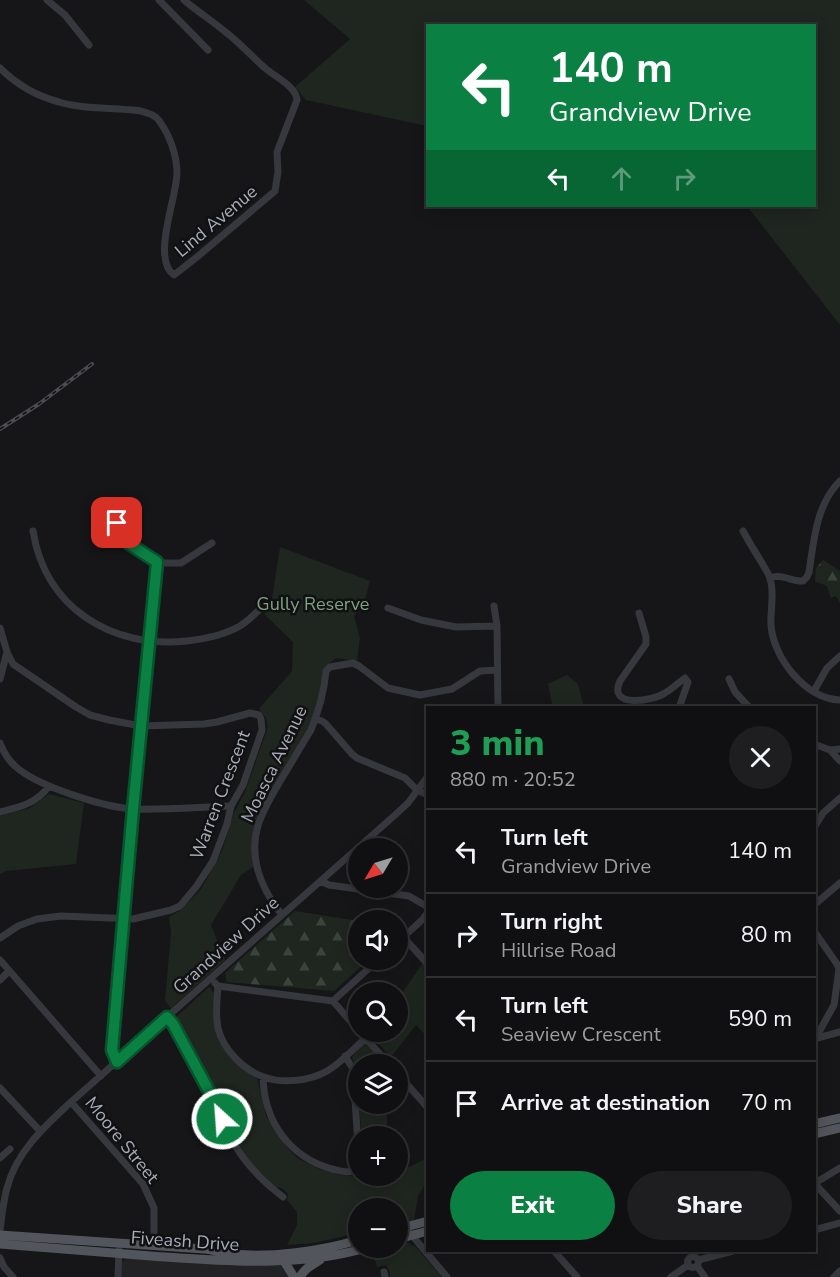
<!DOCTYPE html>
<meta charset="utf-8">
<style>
body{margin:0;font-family:"Nunito Sans",sans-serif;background:#1e1e20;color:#f1f3f6;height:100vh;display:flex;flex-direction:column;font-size:22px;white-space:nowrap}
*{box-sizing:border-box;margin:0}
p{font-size:20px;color:#9c9d9f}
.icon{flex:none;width:33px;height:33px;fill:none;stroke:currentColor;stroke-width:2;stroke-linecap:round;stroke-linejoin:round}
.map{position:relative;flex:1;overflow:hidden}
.sheet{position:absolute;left:426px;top:706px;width:390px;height:546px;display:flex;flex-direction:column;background:#101012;border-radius:0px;box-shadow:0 3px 15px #0003,0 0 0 2px #303032}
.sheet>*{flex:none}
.banner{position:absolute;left:426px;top:24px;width:390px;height:183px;border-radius:0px;box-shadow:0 3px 15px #0003,0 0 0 2px #303032;background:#0b8043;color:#fff;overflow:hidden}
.needle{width:39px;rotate:232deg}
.fabs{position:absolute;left:348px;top:838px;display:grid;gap:12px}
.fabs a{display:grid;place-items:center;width:60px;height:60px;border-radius:50%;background:#101012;box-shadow:0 3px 15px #0003,0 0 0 2px #303032;font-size:30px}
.pin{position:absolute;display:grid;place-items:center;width:51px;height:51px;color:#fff;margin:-26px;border-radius:12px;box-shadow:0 3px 9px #0006}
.me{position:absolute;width:66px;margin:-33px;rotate:334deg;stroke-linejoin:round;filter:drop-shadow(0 0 4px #0008)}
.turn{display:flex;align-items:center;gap:21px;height:126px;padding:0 24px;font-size:27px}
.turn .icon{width:78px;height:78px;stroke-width:2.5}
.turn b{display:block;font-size:42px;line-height:51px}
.lanes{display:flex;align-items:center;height:57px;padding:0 24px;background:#0003;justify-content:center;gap:30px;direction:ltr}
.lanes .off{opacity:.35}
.round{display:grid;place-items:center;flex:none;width:63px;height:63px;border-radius:32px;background:#1e1e20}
.overview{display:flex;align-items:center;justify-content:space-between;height:102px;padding:0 24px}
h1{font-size:36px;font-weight:800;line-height:45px;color:#1e9e55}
.action{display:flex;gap:12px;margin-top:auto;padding:12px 24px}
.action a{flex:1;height:69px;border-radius:36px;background:#0b8043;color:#fff;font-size:24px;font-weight:800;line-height:69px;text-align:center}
.action a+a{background:#1e1e20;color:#f1f3f6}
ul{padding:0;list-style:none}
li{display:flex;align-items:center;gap:18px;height:84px;padding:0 24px;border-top:2px solid #303032}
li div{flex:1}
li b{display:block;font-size:22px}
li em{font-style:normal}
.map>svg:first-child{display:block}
.built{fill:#222225}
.forest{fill:url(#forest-firs)}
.park{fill:#1e261f}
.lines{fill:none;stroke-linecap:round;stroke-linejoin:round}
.minor{stroke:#37383d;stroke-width:7}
.major{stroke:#53555c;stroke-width:9}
.rail-casing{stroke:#4a4c52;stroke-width:4}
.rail{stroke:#111113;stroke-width:1.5;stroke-dasharray:4.5;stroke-linecap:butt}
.route-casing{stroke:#07532c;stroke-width:15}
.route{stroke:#0b8043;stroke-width:10}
.labels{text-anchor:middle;stroke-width:5;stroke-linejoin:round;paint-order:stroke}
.street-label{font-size:18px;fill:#a8adb8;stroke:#111113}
.park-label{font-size:18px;fill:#7fa381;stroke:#111113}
</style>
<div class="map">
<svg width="840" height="1277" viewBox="0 0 840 1277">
<defs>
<pattern id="forest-firs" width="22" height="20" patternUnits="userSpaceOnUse" patternTransform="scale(1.5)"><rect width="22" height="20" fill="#1e261f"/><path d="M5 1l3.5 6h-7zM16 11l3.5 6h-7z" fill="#3c433d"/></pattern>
</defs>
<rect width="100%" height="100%" fill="#161618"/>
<!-- built -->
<path class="built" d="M130 1257 258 1266H286L292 1277H121L122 1262Z"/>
<!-- forest -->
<path class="forest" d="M823 560 840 571V603L836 596 831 598 827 586 815 581 816 568Z
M295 911 358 921V960H368L334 991 227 982 225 973Z"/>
<!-- park -->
<path class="park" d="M304 0H840V325L747 206H814V26H428L427 126 306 100 295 87 350 39Z
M280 547 370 581 364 604 354 616 360 638 357 661 336 658 323 669V685L309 729 275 786 253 844V867L241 875 211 925 225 960 171 1008 165 1001 171 932 169 917 181 910 201 889 222 851 233 815 245 792 268 727 266 718 259 709 292 671 293 642 264 614 271 605Z
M567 675 578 684 584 708H553L548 684Z
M49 794 84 803 76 864 6 871 0 874V816L30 808Z
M423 963 427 968V1037L416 1025 391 1057 371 1036 374 1032H398V999Z
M209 987 215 994V1029L237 1063 257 1078 266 1116 289 1150 299 1159 319 1169 341 1175 354 1176 358 1174V1176H398V1171L403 1170 427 1158V1182L418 1196 414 1220 398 1224V1209H358V1233L314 1243 287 1245 297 1225V1212L287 1200 288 1194 283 1189 273 1186 261 1176 244 1155 232 1135 221 1108 174 1019Z
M366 1042 385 1065H358V1091L357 1069 353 1061 352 1057Z
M359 1104H387V1137H362Z
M407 1242 416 1247 442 1277H390L389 1270 386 1265 377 1267 372 1251 383 1248H398V1244Z"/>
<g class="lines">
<!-- minor -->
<path class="minor" d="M47 0 65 15 89 45
M159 0 208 50
M0 68C16 84 37 96 59 102 85 110 114 107 141 111 148 113 156 115 160 122 170 136 177 156 177 173 177 197 151 259 174 275L197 257 275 191 278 172 277 152 297 100C296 86 275 77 265 68 252 57 241 44 228 34 214 22 198 12 184 0
M111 508 123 538 128 543 157 562 164 563H181L212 543
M33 531C45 608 112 649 187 641 205 639 224 635 240 626 250 620 259 610 267 602
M743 531C749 542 755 552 762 563 764 568 769 573 770 579 775 593 770 610 771 625 773 657 805 699 840 700
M770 578C782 573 792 582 803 581L807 577 809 572C814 540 816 505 840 481
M494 606 497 626 498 708
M388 608 421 620 456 627 497 626
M639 613 646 637V644L620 681C607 709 653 701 665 693 672 689 678 683 685 678L688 682 679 708
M0 628 7 652 13 664 76 707 90 715 109 720 141 726 204 724 217 722 250 713 259 715 261 719 262 730 243 785 231 806 227 824 213 861 196 887 180 906 171 910 133 919 61 916 37 919 18 926 0 938
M0 679 7 652
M729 679 735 692 750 708
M814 691 827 668 840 656
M315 719 322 721 326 724 352 754 357 758 405 778 417 790 428 795
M0 743C3 751 8 760 15 766 36 786 106 808 135 809 167 810 199 807 231 806
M814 744 830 750 840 749
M830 750 840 761
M0 812C20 807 36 804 49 786
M814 828 823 813 840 798
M321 881 329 885 409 896 428 907
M814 905 840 883
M282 915C266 895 253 869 255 842 256 820 271 797 282 778 292 762 301 746 311 730 319 709 324 693 326 671L330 667 353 663 359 666 388 688 420 695 452 689 480 671 497 670
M814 931 837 964 839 969 834 1005 814 1041
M403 937 428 964
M398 942 422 920 428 912
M0 960 101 1076
M0 980 9 971
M215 983 218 986 333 1001 358 1030
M218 986C217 1000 215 1014 218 1028 223 1049 243 1070 264 1077 282 1084 310 1081 327 1071 341 1063 353 1049 366 1038
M333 1001 378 960
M167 1017 173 1024C187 1051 202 1078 216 1105 221 1113 223 1122 227 1131 240 1158 259 1179 283 1197
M360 1032 390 1065
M814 1039 840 1032
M345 1056 353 1069 358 1145
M117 1062 113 1050 133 809 157 562
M398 1074 428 1108
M263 1077C264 1121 289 1157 332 1169 342 1171 351 1175 358 1167
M0 1088 40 1131
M71 1102 143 1184 154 1208V1232
M0 1158 10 1149
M814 1183 840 1211
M815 1183 840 1168
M0 1230C2 1216 3 1202 7 1188 16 1152 45 1126 71 1102L395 815 408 803 428 776
M814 1230 840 1223
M410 1233 447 1277
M554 1251 577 1277
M687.5 1262a5.5 5.5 0 1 1 11 0a5.5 5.5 0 1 1-11 0Z
M0 1258 4 1267 13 1277
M698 1260 733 1251
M697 1266 705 1277
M384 1272 385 1277
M118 1277 119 1250
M671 1277 688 1265
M834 1277 840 1271"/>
<!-- major -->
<path class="major" d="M814 1124 840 1118
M814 1134 840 1128
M398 1229 428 1221
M0 1235 205 1249C214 1250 223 1253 233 1254 270 1258 322 1251 358 1240
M398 1239 428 1231
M0 1244C50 1248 101 1252 151 1256 223 1261 296 1268 366 1248
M284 1261 294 1277
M300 1277C305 1268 312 1265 320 1260"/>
<defs>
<path id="rail" d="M0 429 39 404 92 364"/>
</defs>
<!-- rail casing -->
<use href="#rail" class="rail-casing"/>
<!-- rail -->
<use href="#rail" class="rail"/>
</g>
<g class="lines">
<defs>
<path id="route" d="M117 523 123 538 128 543 157 562 133 809 112 1050 117 1062 167 1017 173 1024 218 1108 222 1119"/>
</defs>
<!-- route casing -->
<use href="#route" class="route-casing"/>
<!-- route -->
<use href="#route" class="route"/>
</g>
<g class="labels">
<!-- street labels -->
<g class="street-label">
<text transform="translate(216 221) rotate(-40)" y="6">Lind Avenue</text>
<text transform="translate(274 764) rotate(-64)" y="6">Moasca Avenue</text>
<text transform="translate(220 795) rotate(-69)" y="6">Warren Crescent</text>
<text transform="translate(226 945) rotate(-42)" y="6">Grandview Drive</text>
<text transform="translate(122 1140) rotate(51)" y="6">Moore Street</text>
<text transform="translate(185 1241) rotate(4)" y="6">Fiveash Drive</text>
</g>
<!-- park labels -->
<g class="park-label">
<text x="313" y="610">Gully Reserve</text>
</g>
</g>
</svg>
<div class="fabs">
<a><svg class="needle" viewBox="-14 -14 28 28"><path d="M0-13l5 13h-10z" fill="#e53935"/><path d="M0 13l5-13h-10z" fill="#9c9d9f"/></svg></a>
<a><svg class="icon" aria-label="sound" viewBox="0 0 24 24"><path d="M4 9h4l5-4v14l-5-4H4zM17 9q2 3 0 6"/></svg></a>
<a><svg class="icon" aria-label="search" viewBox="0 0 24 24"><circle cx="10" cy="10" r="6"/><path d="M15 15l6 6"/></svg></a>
<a><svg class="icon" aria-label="layers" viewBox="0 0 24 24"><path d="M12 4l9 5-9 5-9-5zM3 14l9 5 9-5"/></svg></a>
<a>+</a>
<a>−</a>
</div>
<div class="pin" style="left:117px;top:523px;background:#d93025"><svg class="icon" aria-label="arrive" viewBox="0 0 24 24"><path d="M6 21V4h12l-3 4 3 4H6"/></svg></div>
<svg class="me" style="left:222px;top:1119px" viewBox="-20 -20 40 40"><circle r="17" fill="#0b8043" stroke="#fff" stroke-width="3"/><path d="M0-11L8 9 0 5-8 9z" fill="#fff"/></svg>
<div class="banner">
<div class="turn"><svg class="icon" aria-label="left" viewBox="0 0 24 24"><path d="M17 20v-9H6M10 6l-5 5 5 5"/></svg><div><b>140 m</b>Grandview Drive</div></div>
<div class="lanes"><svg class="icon" aria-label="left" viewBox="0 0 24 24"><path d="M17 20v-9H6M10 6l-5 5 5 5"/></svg><svg class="icon off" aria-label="ahead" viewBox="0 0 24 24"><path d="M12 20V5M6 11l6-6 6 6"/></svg><svg class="icon off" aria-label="right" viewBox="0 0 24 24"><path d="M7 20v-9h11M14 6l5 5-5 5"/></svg></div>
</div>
<section class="sheet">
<div class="overview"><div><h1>3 min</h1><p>880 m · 20:52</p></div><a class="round"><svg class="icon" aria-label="close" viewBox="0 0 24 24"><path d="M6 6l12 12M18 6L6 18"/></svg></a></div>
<ul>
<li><svg class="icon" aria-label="left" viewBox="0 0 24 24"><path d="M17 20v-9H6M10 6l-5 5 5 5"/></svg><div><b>Turn left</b><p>Grandview Drive</p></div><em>140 m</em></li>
<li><svg class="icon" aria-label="right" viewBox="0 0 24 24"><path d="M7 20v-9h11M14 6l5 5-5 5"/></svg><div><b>Turn right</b><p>Hillrise Road</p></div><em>80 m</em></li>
<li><svg class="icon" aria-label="left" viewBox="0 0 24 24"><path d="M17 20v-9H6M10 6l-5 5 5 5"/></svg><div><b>Turn left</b><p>Seaview Crescent</p></div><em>590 m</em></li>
<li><svg class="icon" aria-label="arrive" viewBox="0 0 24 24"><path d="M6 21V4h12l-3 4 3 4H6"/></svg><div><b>Arrive at destination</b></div><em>70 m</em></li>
</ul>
<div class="action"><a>Exit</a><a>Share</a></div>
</section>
</div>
